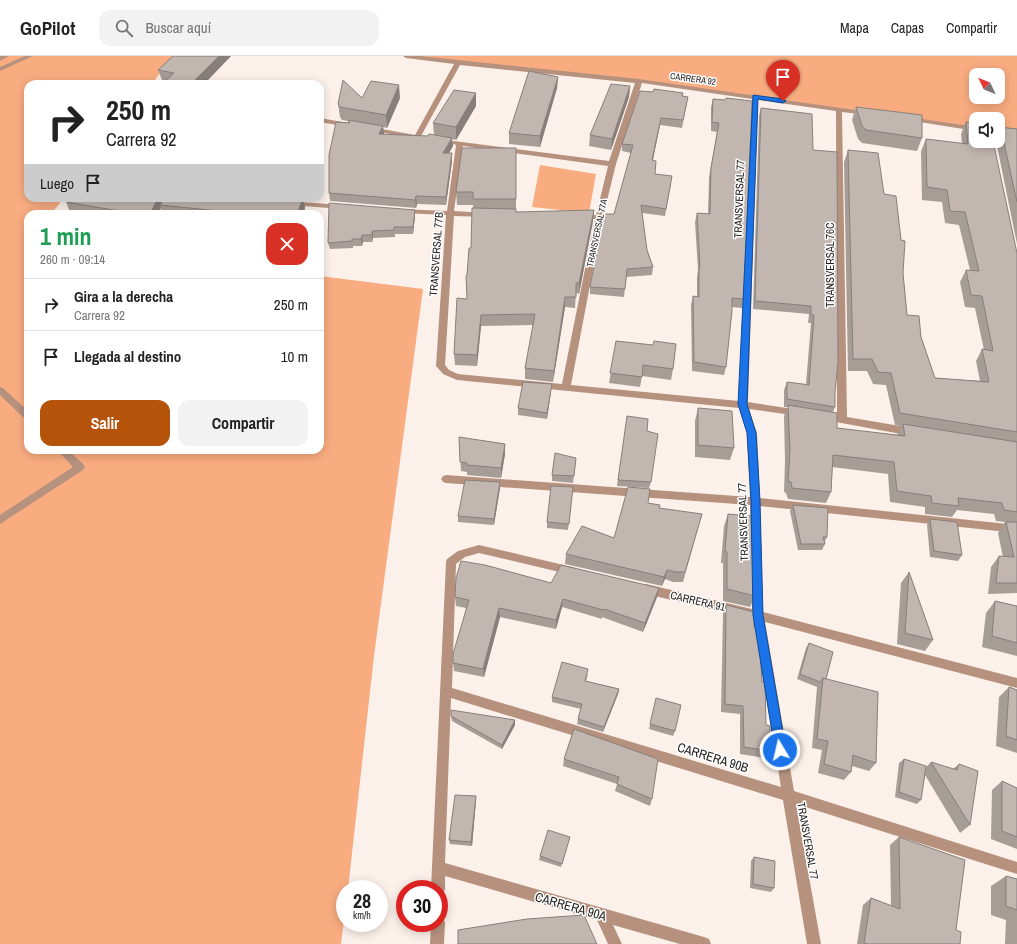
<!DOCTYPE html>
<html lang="es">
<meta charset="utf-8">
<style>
body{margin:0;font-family:"Archivo Narrow",sans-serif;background:#f2f2f2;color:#222;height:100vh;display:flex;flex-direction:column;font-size:15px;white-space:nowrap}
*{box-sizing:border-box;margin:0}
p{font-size:13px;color:#767676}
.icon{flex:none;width:22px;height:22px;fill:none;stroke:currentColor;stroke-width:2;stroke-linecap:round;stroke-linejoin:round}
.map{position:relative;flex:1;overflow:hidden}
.sheet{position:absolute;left:24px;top:154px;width:300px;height:244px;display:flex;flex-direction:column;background:#fff;border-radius:12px;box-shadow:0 2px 10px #0003}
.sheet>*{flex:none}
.hud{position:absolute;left:24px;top:24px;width:300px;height:122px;border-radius:12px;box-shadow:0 2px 10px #0003;background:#fff;color:#222;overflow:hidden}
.needle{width:26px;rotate:313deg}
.fabs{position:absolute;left:969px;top:12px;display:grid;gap:8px}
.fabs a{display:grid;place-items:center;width:36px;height:36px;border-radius:8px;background:#fff;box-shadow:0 2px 10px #0003;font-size:20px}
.speed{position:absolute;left:336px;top:824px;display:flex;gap:8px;font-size:20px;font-weight:700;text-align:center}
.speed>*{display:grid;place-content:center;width:52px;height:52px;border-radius:50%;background:#fff;box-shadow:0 2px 10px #0003;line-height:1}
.speed small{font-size:10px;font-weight:400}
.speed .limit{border:6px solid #d22;background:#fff;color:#111}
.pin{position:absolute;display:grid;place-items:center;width:34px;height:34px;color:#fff;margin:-41px -17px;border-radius:50% 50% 50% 0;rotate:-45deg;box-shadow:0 0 4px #0007}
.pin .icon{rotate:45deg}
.me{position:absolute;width:44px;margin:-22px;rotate:351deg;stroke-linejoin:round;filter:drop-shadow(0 0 3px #0008)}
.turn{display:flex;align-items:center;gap:14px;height:84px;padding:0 16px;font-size:18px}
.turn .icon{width:52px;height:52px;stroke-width:2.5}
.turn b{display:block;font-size:28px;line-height:34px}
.then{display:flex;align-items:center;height:38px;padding:0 16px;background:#0003;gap:8px;font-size:15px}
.round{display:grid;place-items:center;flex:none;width:42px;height:42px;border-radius:12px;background:#f2f2f2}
.summary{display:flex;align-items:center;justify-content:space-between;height:68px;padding:0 16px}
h1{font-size:24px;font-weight:700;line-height:30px;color:#1e9e55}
.button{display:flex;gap:8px;margin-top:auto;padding:8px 16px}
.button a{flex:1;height:46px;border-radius:12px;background:#b45309;color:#fff;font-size:16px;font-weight:700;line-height:46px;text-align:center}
.button a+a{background:#f2f2f2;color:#222}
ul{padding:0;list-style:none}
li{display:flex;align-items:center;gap:12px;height:52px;padding:0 16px;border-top:1px solid #e0e0e0}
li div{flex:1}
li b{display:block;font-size:15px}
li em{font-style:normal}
header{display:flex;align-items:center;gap:24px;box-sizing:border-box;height:56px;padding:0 20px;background:#fff;border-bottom:1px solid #e0e0e0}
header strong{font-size:19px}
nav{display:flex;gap:22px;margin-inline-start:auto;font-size:14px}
.search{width:280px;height:36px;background:#f2f2f2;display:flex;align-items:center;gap:10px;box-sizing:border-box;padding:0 14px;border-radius:12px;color:#767676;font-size:15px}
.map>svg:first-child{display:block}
.green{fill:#f9ac80;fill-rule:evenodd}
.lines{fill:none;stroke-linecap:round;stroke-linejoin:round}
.minor{fill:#b6927e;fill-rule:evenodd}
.wall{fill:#a79d97}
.shaded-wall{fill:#887f7b}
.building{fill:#c2b6b0;stroke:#887f7b}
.route{fill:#1a73e8;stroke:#114b97}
.labels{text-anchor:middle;stroke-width:3;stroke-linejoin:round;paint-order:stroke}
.far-street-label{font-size:9px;fill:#211d1b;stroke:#fff}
.street-label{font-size:11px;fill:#211d1b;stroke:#fff}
.near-street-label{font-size:13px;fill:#211d1b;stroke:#fff}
</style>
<header>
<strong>GoPilot</strong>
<div class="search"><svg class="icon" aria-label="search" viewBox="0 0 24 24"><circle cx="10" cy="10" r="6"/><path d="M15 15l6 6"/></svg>Buscar aquí</div>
<nav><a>Mapa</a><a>Capas</a><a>Compartir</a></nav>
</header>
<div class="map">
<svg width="1017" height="888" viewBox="0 0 1017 888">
<rect width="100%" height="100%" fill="#fcf1ea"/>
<!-- green -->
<path class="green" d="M0 0H173L152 28H28V142H64L51 158H28V394H320V220L423 233 374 600 348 833H345V856L341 888H0Z
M404 0H1017V78L998 76V63H976V73L639 25ZM976 19H998V41H976Z
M540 109 596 118 589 157 532 151Z"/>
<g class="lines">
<!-- minor -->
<path class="minor" d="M0 0H9L0 5Z
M25 0H33L0 15V11Z
M403 0H420L639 23 869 56V58L867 59 842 56 847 361 912 372 917 376 912 380 825 364 820 361 825 358 837 360 836 55 758 44 748 346 799 354 804 357 799 360 749 353 757 377 760 442 1017 469V477L760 450 763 556 1017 622V632L765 566 794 735 1017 806V818L796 748 821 888H807L783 744 451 642 445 807 704 881 709 883 711 888H680L613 869 622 888H608L597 864 445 820V833L443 838 439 839V833H431L446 506 447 503 458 495 479 489 572 511 576 512 577 515 576 518 572 519 479 497 465 501 456 508 452 632 781 731 753 563 646 538 642 536 641 533 642 530 646 528 752 553 750 449 446 427 443 426 441 423 443 420 446 419 750 441 747 377 739 352 457 324 443 318 436 310 446 159 403 157H400V153L447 155 456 89 450 87 454 85 609 105 635 27 460 9 421 80 423 82 422 84 369 74 367 73 371 71 415 79 454 8 406 2ZM642 27 752 43 739 345 571 329 603 161 616 108ZM463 90 608 110 596 159H581L577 161 581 163H595L562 328 458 318 449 314 445 309 454 160 485 161 489 159 485 157 454 155Z
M909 61 976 71V75L907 64V62Z
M320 62 348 67 351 69 348 71 320 66Z
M288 145 341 149 345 151 341 153 291 149 287 147Z
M0 331 3 332 28 355V364L25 363 0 339Z
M57 394H68L83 408 85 411 83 414 0 468V459L73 411Z
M439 861 443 862 445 867 444 888H430L431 867H439Z"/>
</g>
<!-- wall -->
<path class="wall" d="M231 0 204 28H162L166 24H162L158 14Z
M558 21 557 32 540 91 509 88V77Z
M630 30 629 41 611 94 589 90 590 79Z
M653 36 683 37 682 40 688 41 682 72 660 69 653 104 655 118 671 128 665 160 642 157 647 194 653 211 652 219 626 221 624 241 590 238V231L614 158 631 97 622 95V88Z
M476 37V50L456 84 452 83 453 90 449 97 452 105 446 149 417 148 416 152 330 145 329 137 348 67V65L342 64 340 61 338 48 362 42H400L387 72 383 71 384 79 428 80 434 79 433 67Z
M713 43 725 44 744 243 742 252 732 251 726 311 724 319 692 315 691 249 693 240 697 241V221L698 214 695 166 697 157 708 158 709 121 717 76 711 75V51Z
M856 51 922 82 917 95 862 87 858 83 852 64Z
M761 52 813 94 835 336V351L833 356 837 372 897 379 901 370 895 369 886 329 873 328 867 315H848L844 106 848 94 884 138 903 217 907 259 921 281 935 322 980 325 976 305 982 293 984 294 975 252 965 251 960 226 966 214H970L959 169 945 167 942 146 922 144 921 95 926 83 962 88 961 78 966 66 1017 197V537L988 538 991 511 999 500 1003 501 998 477 1005 466 996 465 994 458 957 454 952 461 925 458V451L890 446 888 418 832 411 831 436 826 447 788 443 786 437 784 436 785 405 784 360 788 351H784V334L787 326 806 328 811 267H808L809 258 753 253 759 60Z
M998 71 1017 73V188L996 85H998Z
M516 92V156L593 165 579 238 576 237 575 252 565 251 553 326 525 323V312L533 269 481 270 477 310 455 309 454 298 467 243V219L471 192 473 152V149H457L456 136Z
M66 142H162L163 145 165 142H309L308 144 303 143 305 152 303 158H163L161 152 158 158H81L70 156 66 146Z
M415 160 413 178H395V181L373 182 372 186H363L362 190H353V192L330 193 328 187Z
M616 285 673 313 671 324 642 320 640 331 609 327Z
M551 335 547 363 518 359V352Z
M698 352 734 392 730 404 695 401V365Z
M627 360 647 375 651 426 649 432 617 430Z
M459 381 505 388V398L501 422 467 419V416L461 415Z
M576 402 573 427 552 425V419Z
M573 431 568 474 547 472V466Z
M500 432 494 469 458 466V460Z
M648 447 659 452 702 458 683 526H673L665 523 662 530 565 508 566 498 614 482Z
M793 449 827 481 825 485V488L822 494H798L790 455Z
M728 458 755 540 750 551 723 545V507H721L724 470Z
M930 463 962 499 958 505 930 501 927 469Z
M909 516 933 584 925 595 897 588 901 527Z
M551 527 657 541 643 576 602 561V563L562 551 556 573 500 561 484 621 454 615 453 607 466 552 456 550 455 541Z
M995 545 1017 550V600L982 591 986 557Z
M726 549 754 571 762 626 766 669 770 695 766 702 740 698V658L721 656 723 557Z
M809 587 826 623 876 707 869 715 852 710 851 716 844 724 818 717 822 694 812 692 817 631 797 623 806 592Z
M588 618 586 625 619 633 618 638 603 676 577 668 578 663 581 653 552 646V641Z
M1009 631 1017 634V697L996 690 999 641Z
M656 642 675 675 673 680 649 673Z
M451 660 515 664V669L502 693 452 665Z
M574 673 652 743 650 750 615 735 617 728 563 710 564 703Z
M904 703 925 712 931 706 953 713 959 708 970 769 960 777 925 719 921 744 917 748 895 741 899 707Z
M1002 725 1017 732V793L991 783 992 734Z
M476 740V744L472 790 450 788 449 784Z
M570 781 561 811 539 804 540 800Z
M899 781 956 874 960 888H857L863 849 871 842 891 850 890 789Z
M754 801 774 832 771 836 750 832 751 805Z
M1006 820 1017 823V888H1005L1006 864 991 859V830Z"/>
<!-- shaded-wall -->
<path class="shaded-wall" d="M219 0H231L204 28H191Z
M558 21 557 32 540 91V80Z
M399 29 400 42 387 72 386 59Z
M630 30 629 41 611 94 612 83Z
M476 37V50L456 84V71Z
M661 62 660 69 651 112 652 104Z
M383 70 384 78H379Z
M452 82 453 90 444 105 443 97Z
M452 97V105L446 149V141Z
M416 140 417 148 416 152 415 144Z
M158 142H162L164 147 160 149 161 152 158 158H150Z
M303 142 305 152 303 158H297Z
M415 154V160L413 178V171Z
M594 154 593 165 579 238V227Z
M372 175 373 182 372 186Z
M362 179 363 186 362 190 361 183Z
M565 241V251L553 326 554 315Z
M481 259V270L477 310V299Z
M552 328 547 363V357Z
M505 388V398L501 422V412Z
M500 426V432L494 469V463Z
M667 514 665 523 662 530 664 521Z
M659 532 657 541 643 576 645 567Z
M563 543 562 551 556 573V564Z
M499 552 500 561 484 621 483 613Z
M619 633 618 638 603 676 604 671Z
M515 664V669L502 693V689Z
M476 740V744L472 790 471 786Z"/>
<!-- building -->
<path class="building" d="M173 0H219L191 28H162L174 17 158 14Z
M529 15 558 21 540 80 509 77Z
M343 24 362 42 371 25 399 29 386 59 340 51 338 48Z
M611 28 630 30 612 83 590 79Z
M654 33 683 37 682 40 688 41 683 64 661 62 652 104 656 105 655 118 672 120 666 153 641 149 647 194 653 211 627 213 625 233 590 231 604 158H614L633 89 622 88 640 35 653 36Z
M454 34 476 37 456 71 433 67Z
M726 42 752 45 744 243 732 242V255L726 311 694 306 693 240 699 241V212H700L697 157 710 158 711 112 719 67 712 66 713 43 725 44Z
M856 51 922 59V82L866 74 862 70Z
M761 52 812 58 813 94 837 96 838 306 835 336V351L787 343V326L809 329 814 259H811V250L755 245Z
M348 64 383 70 379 78 428 80 429 78 452 82 443 97H452L446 141 416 140 415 144 329 137V99L336 66 350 67Z
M966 66 976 68V85H993L1017 197V376L900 357 891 317 878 316 872 303H853L848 94 878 97 884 138 896 140 901 184 905 185 903 217 907 259 919 260 921 281 935 322 989 326 982 293 993 295 982 240 971 239 966 214 979 215 965 156 950 155 947 134 927 131 926 83 968 88Z
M998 71 1017 73V146L1001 73H998Z
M462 92H516V143H473V136H456Z
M66 142H158L150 158H137L66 146Z
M165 142H303L297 158H217L219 155 160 149Z
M329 147 415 154 413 171H394V174L372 175V179H362L361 183H352V185L328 187Z
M472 152 516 153V156L594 154 579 227H576V241H565L554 315 525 312 535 258 481 259 477 299 454 298 457 242 467 243 466 220 467 219 469 192H471Z
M616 285 653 289 654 285 676 288 673 313 643 309 642 321 610 317Z
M523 326 552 328 547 357 518 352Z
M788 349 837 357V372L905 380 903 368 1017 386V456L1004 454 1002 447 958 442 959 450 932 447 931 440 897 435 894 406 833 399 831 436 792 432 791 426 788 425 790 394Z
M698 352 732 355 734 392 698 389Z
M627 360 648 363 647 375 658 378 651 426 618 424Z
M459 381 505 388 501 412 467 409V407L460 406Z
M555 397 576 402 574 420 552 419Z
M465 424 500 426 494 463 458 460Z
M551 430 573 431 569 468 547 466Z
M628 431 650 433 648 447 660 449 659 452 702 458 685 516H676L667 514 664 521 566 498 582 470 614 482Z
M793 449 828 452 827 481H823L825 488H801Z
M728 458 751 460 755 540 727 533V496L725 495Z
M930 463 957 466 962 499 934 495Z
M1006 466H1017V527H996L999 500 1014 501Z
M461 505 485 509 551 527 561 509 659 532 645 567 604 553 603 554 563 543 556 564 499 552 483 613 453 607V598L469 544 455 541 456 522Z
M909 516 933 584 905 577Z
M995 545 1017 550V587L992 580Z
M726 549 754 556V571H758L759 580 762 626H765L766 669 770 670V695L744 691 743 650 725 648Z
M809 587 833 596 826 623 823 622 820 626 800 618Z
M562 606 588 613 585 625 619 633 604 671 578 663 582 648 552 641Z
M823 622 878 636 876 707 853 699 851 716 824 708 828 685 817 683Z
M1009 631 1017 634V684L1006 680Z
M656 642 681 649 675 675 650 668Z
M451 654 515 664 502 689 451 660Z
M574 673 658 703 652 743 617 728 619 721 564 703Z
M904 703 926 710 921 744 899 736Z
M931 706 957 714 959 708 978 715 970 769Z
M1002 725 1017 732V781L1002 775Z
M455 739 476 740 471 786 449 784Z
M548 774 570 781 562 808 540 800Z
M899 781 965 804 956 874 961 876 960 888H868L864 887 871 842 900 853Z
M754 801 775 805 774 832 753 828Z
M1006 820 1017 823V854L1006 850Z
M584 859 597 888H458V874L527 863Z"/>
<!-- route -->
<path class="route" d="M753 39 783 43 786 45 783 47 758 43 747 348 756 377 760 445 763 559 786 694 784 698 780 699 776 698 775 694 753 559 751 445 747 377 738 348Z"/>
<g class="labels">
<!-- far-street labels -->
<g class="far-street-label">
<text transform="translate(693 23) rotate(8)" y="3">CARRERA 92</text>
<text transform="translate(597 177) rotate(-78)" y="3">TRANSVERSAL 77A</text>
</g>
<!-- street labels -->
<g class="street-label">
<text transform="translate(739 143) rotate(-88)" y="4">TRANSVERSAL 77</text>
<text transform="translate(436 198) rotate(-86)" y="4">TRANSVERSAL 77B</text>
<text transform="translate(830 209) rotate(-90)" y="4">TRANSVERSAL 76C</text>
<text transform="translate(743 466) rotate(-92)" y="4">TRANSVERSAL 77</text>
<text transform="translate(698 545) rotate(13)" y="4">CARRERA 91</text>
<text transform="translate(808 785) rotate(80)" y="4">TRANSVERSAL 77</text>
</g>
<!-- near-street labels -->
<g class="near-street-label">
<text transform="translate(713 701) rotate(17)" y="5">CARRERA 90B</text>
<text transform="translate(571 850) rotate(16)" y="5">CARRERA 90A</text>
</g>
</g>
</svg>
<div class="fabs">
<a><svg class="needle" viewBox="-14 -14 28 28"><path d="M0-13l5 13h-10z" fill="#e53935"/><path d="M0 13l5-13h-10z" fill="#767676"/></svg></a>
<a><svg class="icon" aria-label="sound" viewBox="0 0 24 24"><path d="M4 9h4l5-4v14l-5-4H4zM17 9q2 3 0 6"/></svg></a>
</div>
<div class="speed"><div>28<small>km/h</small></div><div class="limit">30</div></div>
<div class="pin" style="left:783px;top:45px;background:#d93025"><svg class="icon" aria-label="arrive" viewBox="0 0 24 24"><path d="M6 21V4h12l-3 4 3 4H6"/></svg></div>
<svg class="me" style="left:780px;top:694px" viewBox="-20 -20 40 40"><circle r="17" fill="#1a73e8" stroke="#fff" stroke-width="3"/><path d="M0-11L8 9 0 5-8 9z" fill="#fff"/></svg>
<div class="hud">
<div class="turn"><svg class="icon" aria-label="right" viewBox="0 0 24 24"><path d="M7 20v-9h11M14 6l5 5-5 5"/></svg><div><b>250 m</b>Carrera 92</div></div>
<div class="then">Luego<svg class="icon" aria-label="arrive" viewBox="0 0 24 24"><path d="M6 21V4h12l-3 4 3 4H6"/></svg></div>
</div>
<section class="sheet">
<div class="summary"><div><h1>1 min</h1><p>260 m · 09:14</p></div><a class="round" style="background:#d93025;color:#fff"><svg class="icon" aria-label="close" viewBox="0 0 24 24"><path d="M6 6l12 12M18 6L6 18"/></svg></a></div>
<ul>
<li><svg class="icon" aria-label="right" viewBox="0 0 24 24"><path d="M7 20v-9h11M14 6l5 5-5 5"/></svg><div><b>Gira a la derecha</b><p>Carrera 92</p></div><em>250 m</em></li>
<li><svg class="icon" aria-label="arrive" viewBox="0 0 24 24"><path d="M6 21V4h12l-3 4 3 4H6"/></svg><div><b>Llegada al destino</b></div><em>10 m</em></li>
</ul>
<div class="button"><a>Salir</a><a>Compartir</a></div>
</section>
</div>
